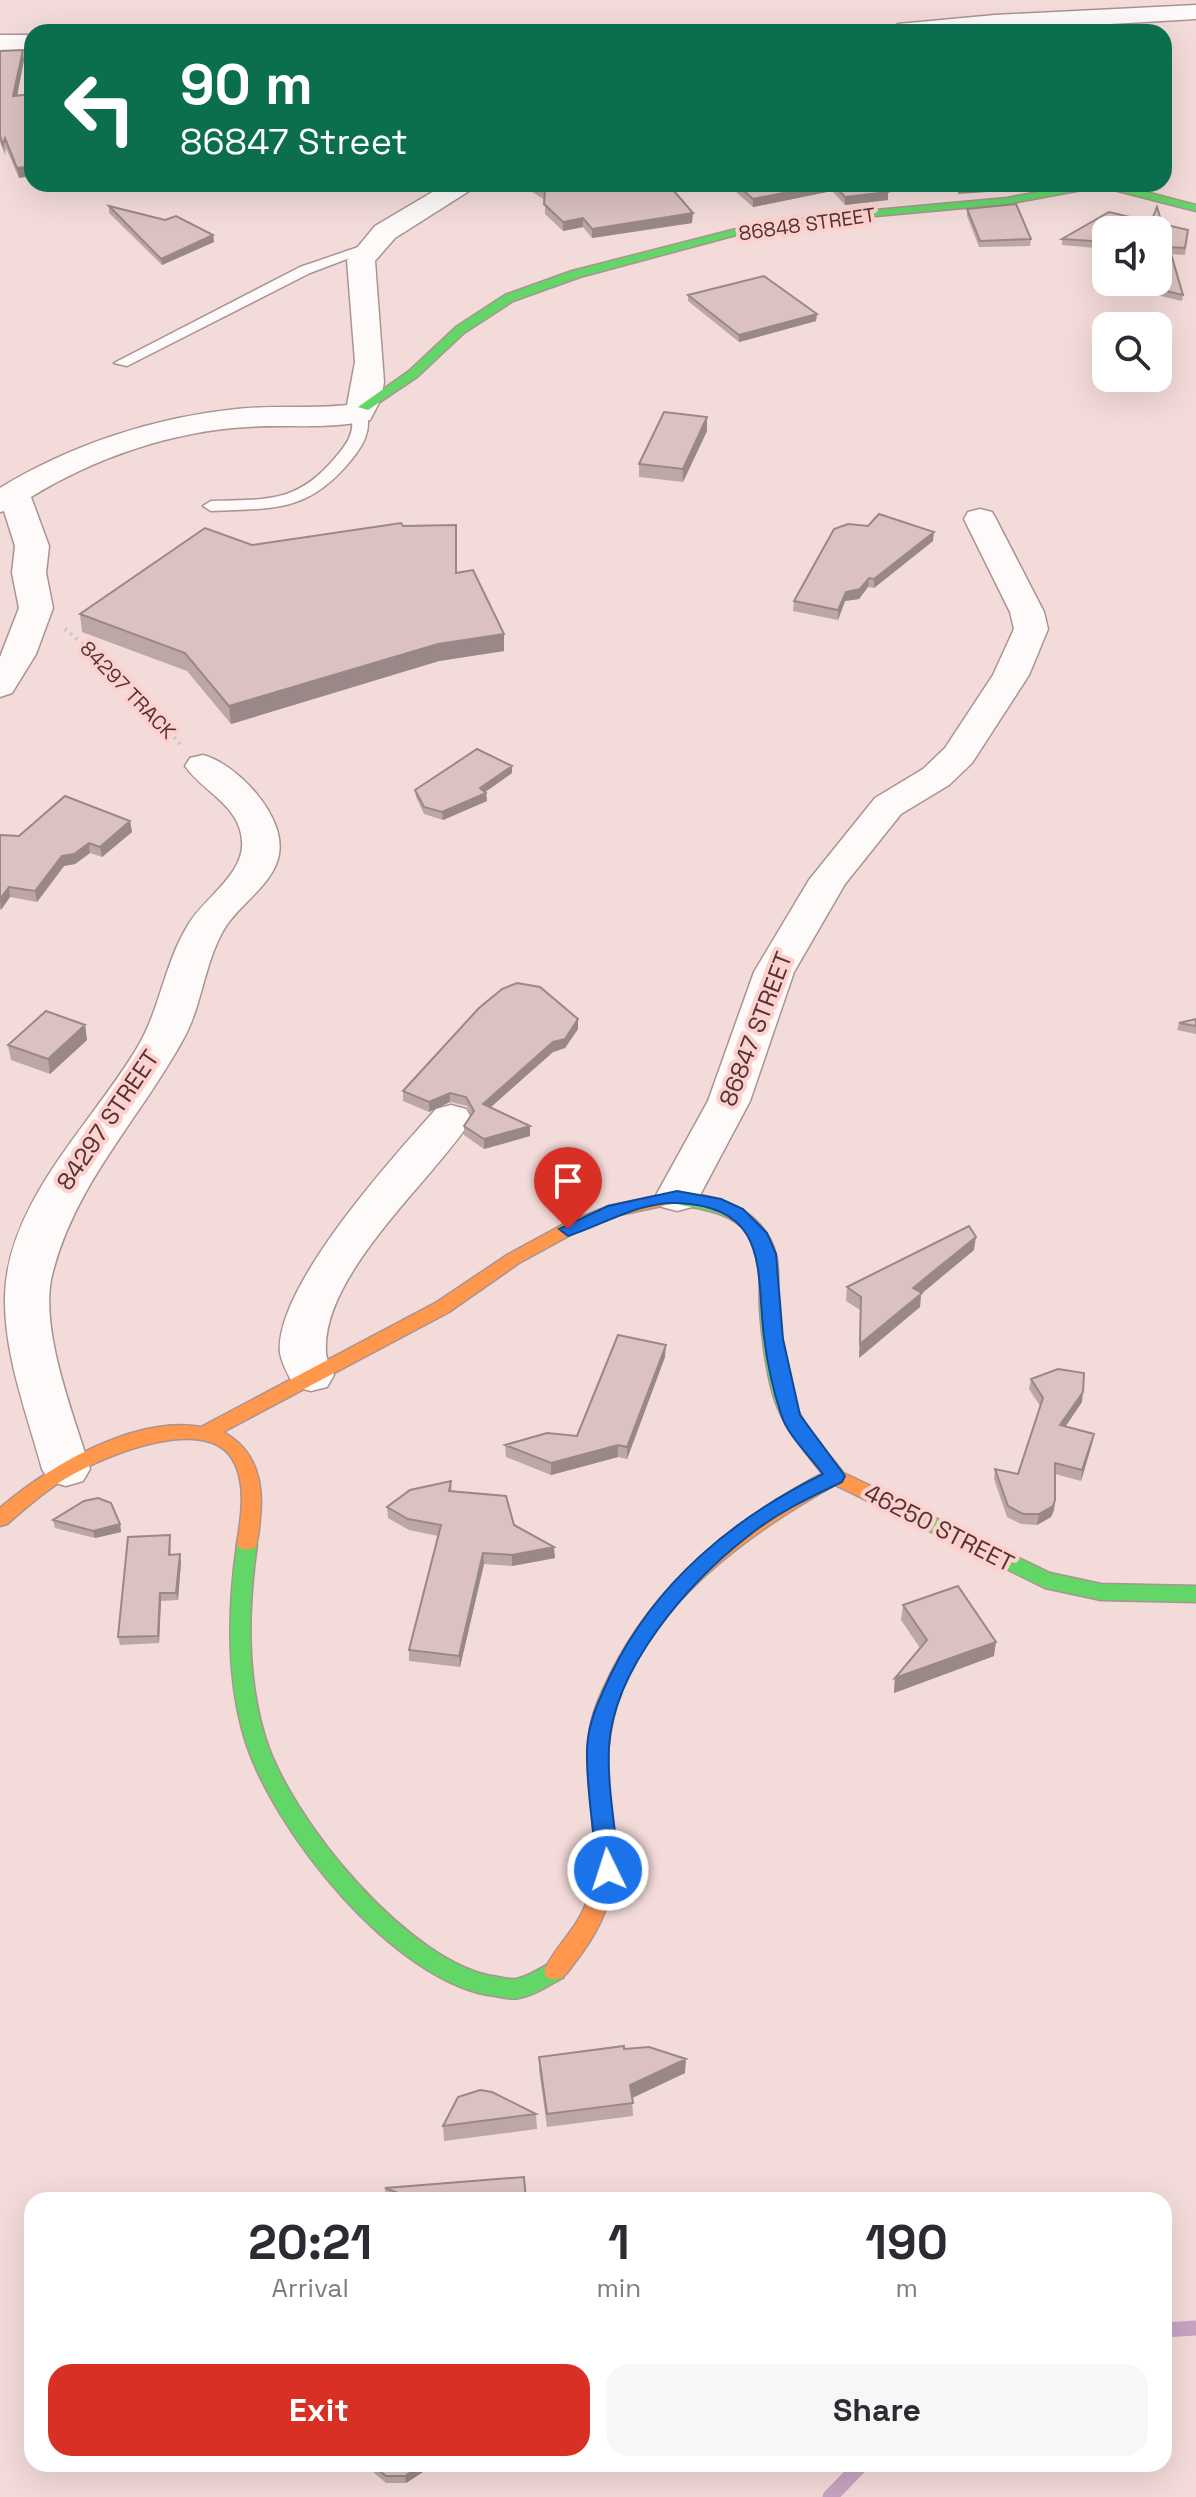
<!DOCTYPE html>
<style>
body{margin:0;font-family:"Space Grotesk",sans-serif;background:#f7f7f7;color:#2b2b33;height:100vh;display:flex;flex-direction:column;font-size:30px;white-space:nowrap}
*{box-sizing:border-box;margin:0}
p{font-size:26px;color:#7c7c81}
.icon{flex:none;width:44px;height:44px;fill:none;stroke:currentColor;stroke-width:2;stroke-linecap:round;stroke-linejoin:round}
.map{position:relative;flex:1;overflow:hidden}
.details{position:absolute;left:24px;top:2192px;width:1148px;height:280px;display:flex;flex-direction:column;background:#fff;border-radius:24px;box-shadow:0 8px 32px #0002}
.details>*{flex:none}
.hud{position:absolute;left:24px;top:24px;width:1148px;height:168px;border-radius:24px;box-shadow:0 8px 32px #0002;background:#0b6e4f;color:#fff;overflow:hidden}
.buttons{position:absolute;left:1092px;top:216px;display:grid;gap:16px}
.buttons a{display:grid;place-items:center;width:80px;height:80px;border-radius:16px;background:#fff;box-shadow:0 8px 32px #0002;font-size:40px}
.pin{position:absolute;display:grid;place-items:center;width:68px;height:68px;color:#fff;margin:-82px -34px;border-radius:50% 50% 50% 0;rotate:-45deg;box-shadow:0 0 8px #0007}
.pin .icon{rotate:45deg}
.me{position:absolute;width:88px;margin:-44px;rotate:356deg;stroke-linejoin:round;filter:drop-shadow(0 0 6px #0008)}
.turn{display:flex;align-items:center;gap:28px;height:168px;padding:0 24px;font-size:36px}
.turn .icon{width:104px;height:104px;stroke-width:2.5}
.turn b{display:block;font-size:56px;line-height:68px}
.eta{display:flex;justify-content:space-evenly;align-items:center;height:136px;text-align:center}
.eta b{font-size:48px;font-weight:600;line-height:56px}
.action{display:flex;gap:16px;margin-top:auto;padding:16px 24px}
.action a{flex:1;height:92px;border-radius:24px;background:#d93025;color:#fff;font-size:32px;font-weight:600;line-height:92px;text-align:center}
.action a+a{background:#f7f7f7;color:#2b2b33}
.map>svg:first-child{display:block}
.lines{fill:none;stroke-linecap:round;stroke-linejoin:round}
.stream{stroke:#c8a4c3;stroke-width:15}
.lane-casing{stroke:#aa9392;stroke-width:3}
.street-casing{stroke:#aa9392;stroke-width:3}
.fast-casing{stroke:#aa9392;stroke-width:3}
.slow-casing{stroke:#aa9392;stroke-width:3}
.path{stroke:#cdc1c1;stroke-width:4;stroke-dasharray:2 5;stroke-linecap:butt}
.lane{fill:#fdfaf9;fill-rule:evenodd}
.street{fill:#fdfaf9;fill-rule:evenodd}
.fast{fill:#63d668;fill-rule:evenodd}
.slow{fill:#ff974d;fill-rule:evenodd}
.wall{fill:#bca7a6}
.shaded-wall{fill:#998887}
.building{fill:#dbc2c1;stroke:#998887;stroke-width:2}
.route{fill:#1a73e8;stroke:#114b97;stroke-width:2}
.labels{text-anchor:middle;stroke-width:8;stroke-linejoin:round;paint-order:stroke}
.far-street-label{font-size:20px;fill:#513433;stroke:#fed1ce}
.street-label{font-size:24px;fill:#513433;stroke:#fed1ce}
</style>
<div class="map">
<svg width="1196" height="2497" viewBox="0 0 1196 2497">
<rect width="100%" height="100%" fill="#f3dbd9"/>
<g class="lines">
<!-- stream -->
<path class="stream" d="M1164 2330 1196 2328
M830 2497 862 2464"/>
<defs>
<path id="lane" d="M364 245 376 248 310 273 127 366 114 363 300 267Z
M359 408 367 413C371 432 363 445 352 459 308 513 275 508 211 511L203 506 211 501C267 499 296 504 335 458 347 444 356 432 351 413Z"/>
<path id="street" d="M1196 5V19L971 32H885L898 24 995 15Z
M0 35H32V51H0Z
M446 184H480L395 238 375 261 384 382 381 399 370 420C330 430 288 424 247 427 173 431 94 458 31 497L49 546 46 573 53 608 36 654 12 693 0 697V657L19 608 12 573 15 546 4 511 0 512V488C70 445 155 417 237 409 274 405 311 409 347 405L355 362 347 260 375 226Z
M980 509 992 512 996 519 1044 612 1048 629 1029 675 972 763 949 785 901 814 845 884 794 972 750 1101 699 1197 692 1207 677 1211 662 1207 655 1197 708 1101 754 972 809 880 875 798 923 769 945 748 993 675 1014 629 1010 612 964 519 968 512Z
M203 755C237 764 286 816 279 854 274 885 238 904 223 931 204 965 202 1005 184 1038 140 1119 75 1183 52 1275 39 1330 74 1415 90 1469L83 1481 66 1486 49 1481 42 1469C27 1414 4 1355 5 1297 7 1202 91 1125 137 1048 160 1010 164 964 188 925 203 899 245 874 242 841 240 805 203 792 185 766L190 758Z
M451 1105 466 1109 472 1119C433 1180 321 1275 326 1352 326 1359 331 1368 334 1375L327 1387 311 1391 295 1387C289 1377 282 1364 280 1353 274 1288 393 1157 436 1109Z"/>
<path id="fast" d="M1080 184H1115L1196 205V211L1110 189H1087L1007 204 843 219 740 234 580 277 513 301 464 333 417 377 368 410 358 407 409 371 456 327 505 295 572 271 740 228 843 213 1007 198Z
M675 1192C717 1194 765 1210 776 1255 780 1271 777 1288 778 1304 780 1334 784 1366 792 1395 801 1425 823 1446 842 1471L845 1476 842 1481H828C807 1453 783 1429 773 1394 765 1366 762 1337 760 1309 758 1283 766 1253 747 1232 725 1208 697 1210 669 1202L666 1198Z
M904 1503 1050 1573 1101 1584 1196 1586V1602L1101 1600 1045 1588 897 1515 894 1510 897 1505Z
M247 1537 254 1539 257 1544C248 1608 246 1674 265 1737 290 1819 410 1966 498 1977 503 1978 511 1980 516 1979 529 1977 543 1966 555 1961L563 1964 566 1971 563 1978C550 1984 534 1996 519 1998 512 2000 503 1997 495 1996 395 1984 271 1829 244 1736 226 1674 228 1608 237 1544L240 1539Z"/>
<path id="slow" d="M675 1192 684 1198 681 1202 619 1215 574 1233 519 1263 449 1312 223 1432C256 1450 264 1482 260 1518 259 1529 259 1540 254 1549H240L237 1544C241 1519 246 1490 236 1466 213 1409 105 1456 70 1476 47 1489 27 1507 7 1524L0 1526V1508C48 1467 134 1415 201 1427L437 1302 507 1255 562 1225 609 1206Z
M835 1469 911 1505 914 1510 911 1515H897L835 1485C743 1536 632 1617 611 1729 594 1822 647 1872 575 1962 567 1973 562 1983 547 1978L544 1971C559 1939 582 1928 591 1887 602 1839 583 1786 589 1736 591 1714 601 1693 611 1673 649 1597 709 1542 782 1497 798 1487 816 1475 835 1469Z"/>
</defs>
<!-- lane casing -->
<use href="#lane" class="lane-casing"/>
<!-- street casing -->
<use href="#street" class="street-casing"/>
<!-- fast casing -->
<use href="#fast" class="fast-casing"/>
<!-- slow casing -->
<use href="#slow" class="slow-casing"/>
<!-- path -->
<path class="path" d="M65 629 99 657 182 746"/>
<!-- lane -->
<use href="#lane" class="lane"/>
<!-- street -->
<use href="#street" class="street"/>
<!-- fast -->
<use href="#fast" class="fast"/>
<!-- slow -->
<use href="#slow" class="slow"/>
</g>
<!-- wall -->
<path class="wall" d="M0 51 24 60 17 96 19 178 6 148 5 155 0 142Z
M521 184H668L692 223 592 238 583 227 563 231 545 214V200L521 185Z
M727 184H881L888 192V200L845 205 832 191 753 207Z
M109 206 213 235 214 242 162 265 109 213Z
M1157 207 1162 224 1188 230 1185 255 1171 254 1183 295 1182 301 1126 288V282H1158V230H1106V249L1062 245V239L1109 212 1151 222Z
M967 209 1031 239 1030 246 979 247 967 216Z
M688 295 817 314 816 321 739 342 688 301Z
M707 431 683 482 639 477V464Z
M403 526 457 542 456 573 504 651 439 661 231 724 187 671 82 632 80 614 252 545Z
M933 541 874 588 868 587 859 599 845 601 838 620 793 611 794 601Z
M512 773 485 792 486 793 487 801 443 820 424 814 416 797 415 790Z
M130 821 132 832 102 857 90 853 75 864 64 866 37 902 10 897 0 910V835L19 836Z
M1196 1019V1034L1177 1030 1179 1023Z
M85 1025 87 1040 50 1074 11 1060 8 1045Z
M578 1029 565 1048 553 1052 490 1108 530 1126V1136L484 1149 464 1135V1126L471 1115 467 1106 450 1102 429 1112 403 1101V1091Z
M974 1250 921 1294 920 1307 859 1358 860 1310 846 1301 847 1287Z
M665 1357 627 1459 618 1457 551 1475 506 1457 505 1445 577 1436Z
M1031 1379 1082 1402 1065 1427 1094 1434 1092 1444 1081 1481 1055 1474V1500L1054 1510 1051 1517 1037 1525 1021 1524 1007 1517 994 1479 995 1469 1018 1474 1040 1406 1029 1389Z
M451 1481 452 1491 514 1525 555 1558 512 1566 484 1564 460 1667 409 1661V1650L438 1536 409 1530 388 1518 387 1507Z
M53 1520 120 1524 121 1532 95 1538 55 1528Z
M170 1535 171 1555 181 1562 178 1600 161 1601 159 1643 120 1645 118 1637Z
M903 1605 994 1656 894 1693 895 1678 920 1648 901 1620Z
M624 2049 685 2073 632 2098 633 2116 547 2127 539 2070V2057Z
M536 2114 537 2129 444 2141 443 2126Z
M385 2188 526 2200H398L386 2195Z
M370 2464H426L423 2472 406 2483H386L372 2471Z"/>
<!-- shaded-wall -->
<path class="shaded-wall" d="M23 50 24 60 15 106 13 96Z
M32 166V176L19 178 17 168Z
M828 184H832V191L753 207V199Z
M989 185 988 192 958 194 959 188Z
M888 192V200L845 205V197Z
M693 213 692 223 592 238V229Z
M583 218V227L563 231V222Z
M213 235 214 242 162 265 161 259Z
M817 314 816 321 739 342V335Z
M707 417V431L683 482V469Z
M934 532 933 541 874 588V579Z
M869 578 868 587 859 599 845 601 838 620V610L846 592Z
M504 634V651L439 661 231 724 229 706 438 644Z
M512 766V773L481 795 480 788Z
M486 793 487 801 443 820 442 812Z
M130 821 132 832 102 857 100 847Z
M89 843 90 853 75 864 64 866 37 902 35 891 62 856Z
M9 887 10 897 1 910 0 899Z
M578 1019V1029L565 1048 553 1052 483 1114V1104Z
M85 1025 87 1040 50 1074 48 1059Z
M450 1093V1102L429 1112V1102Z
M530 1126V1136L484 1149V1139Z
M976 1237 974 1250 921 1294 920 1307 859 1358 860 1344 913 1288Z
M666 1345 665 1357 627 1459V1447Z
M1083 1392 1082 1402 1059 1436 1060 1425Z
M1094 1434 1092 1444 1081 1481 1082 1470Z
M618 1445V1457L551 1475V1463Z
M1055 1500 1054 1510 1051 1517 1037 1525 1039 1514Z
M120 1524 121 1532 95 1538 93 1531Z
M554 1547 555 1558 512 1566V1555Z
M483 1553 484 1564 460 1667 459 1656Z
M180 1554 181 1562 178 1600 176 1593Z
M160 1593 161 1601 159 1643 158 1636Z
M996 1642 994 1656 894 1693 895 1678Z
M686 2059 685 2073 630 2099V2085Z
M422 2464H426L423 2472 406 2483 405 2476Z"/>
<!-- building -->
<path class="building" d="M23 50 13 96 32 94V166L17 168 5 138 3 145 0 136V51Z
M534 184H668L693 213 592 229 583 218 563 222 544 204 545 191Z
M736 184H828L753 199Z
M833 184H881L888 192 845 197Z
M957 184H987L989 185 959 188Z
M1016 204 1031 239 980 241 967 209Z
M109 206 165 220 176 216 213 235 161 259Z
M1157 207 1162 224 1188 230 1185 248 1169 247 1183 295 1127 282H1158V230H1106V242L1062 239 1109 212 1151 222Z
M764 276 817 314 739 335 688 295Z
M664 412 707 417 683 469 639 464Z
M879 514 934 532 874 579 869 578 860 589 846 592 838 610 794 601 834 529 848 524 868 526Z
M401 523 403 526 456 525V573L473 570 504 634 438 644 229 706 185 653 80 614 205 528 252 545Z
M477 749 512 766 480 788 486 793 442 812 424 807 415 790Z
M65 796 130 821 100 847 89 843 74 854 62 856 35 891 9 887 0 899V835L19 836Z
M517 983 540 987 578 1019 565 1039 553 1042 483 1104 530 1126 484 1139 464 1126 474 1111 466 1097 450 1093 429 1102 403 1091 479 1008 502 989Z
M46 1011 85 1025 48 1059 8 1045Z
M1196 1019V1026L1179 1023Z
M969 1226 976 1237 913 1288 922 1293 860 1344 861 1297 847 1287Z
M618 1335 666 1345 627 1447 618 1445 551 1463 505 1445 547 1433 577 1436Z
M1058 1369 1084 1373 1083 1392 1060 1425 1094 1434 1082 1470 1055 1463V1500L1053 1506 1039 1514H1023L1008 1506 995 1469 1018 1474 1043 1398 1031 1379Z
M451 1481 449 1491 506 1496 514 1525 554 1547 512 1555 483 1553 459 1656 409 1650 441 1525 408 1519 387 1507 410 1490Z
M98 1498 111 1503 120 1524 93 1531 53 1520 84 1501Z
M170 1535 169 1555 180 1554 176 1593H160L158 1636 118 1637 128 1537Z
M958 1586 996 1642 895 1678 927 1640 903 1605Z
M624 2046V2049L649 2047 686 2059 630 2085 633 2103 547 2114 539 2057Z
M480 2090 492 2092 536 2114 443 2126 458 2097Z
M524 2177 526 2200H416L385 2188Z
M371 2464H422L405 2476H386Z"/>
<!-- route -->
<path class="route" d="M677 1191 721 1199 743 1209 767 1233 776 1254 783 1339 800 1415 845 1476 842 1482C810 1497 775 1514 747 1537 688 1583 613 1669 609 1747 607 1787 616 1830 619 1870L616 1877H600L597 1870C594 1830 586 1788 587 1749 588 1721 600 1698 611 1674 655 1583 733 1518 823 1474 810 1456 787 1435 781 1414 773 1390 767 1362 764 1337 756 1271 770 1207 678 1203 640 1201 603 1225 568 1236L559 1229 608 1206Z"/>
<g class="labels">
<!-- far-street labels -->
<g class="far-street-label">
<text transform="translate(807 224) rotate(-8)" y="7">86848 STREET</text>
<text transform="translate(128 690) rotate(46)" y="7">84297 TRACK</text>
</g>
<!-- street labels -->
<g class="street-label">
<text transform="translate(756 1029) rotate(-69)" y="8">86847 STREET</text>
<text transform="translate(108 1120) rotate(-56)" y="8">84297 STREET</text>
<text transform="translate(939 1528) rotate(27)" y="8">46250 STREET</text>
</g>
</g>
</svg>
<div class="buttons">
<a><svg class="icon" aria-label="sound" viewBox="0 0 24 24"><path d="M4 9h4l5-4v14l-5-4H4zM17 9q2 3 0 6"/></svg></a>
<a><svg class="icon" aria-label="search" viewBox="0 0 24 24"><circle cx="10" cy="10" r="6"/><path d="M15 15l6 6"/></svg></a>
</div>
<div class="pin" style="left:568px;top:1229px;background:#d93025"><svg class="icon" aria-label="arrive" viewBox="0 0 24 24"><path d="M6 21V4h12l-3 4 3 4H6"/></svg></div>
<svg class="me" style="left:608px;top:1870px" viewBox="-20 -20 40 40"><circle r="17" fill="#1a73e8" stroke="#fff" stroke-width="3"/><path d="M0-11L8 9 0 5-8 9z" fill="#fff"/></svg>
<div class="hud">
<div class="turn"><svg class="icon" aria-label="left" viewBox="0 0 24 24"><path d="M17 20v-9H6M10 6l-5 5 5 5"/></svg><div><b>90 m</b>86847 Street</div></div>
</div>
<section class="details">
<div class="eta">
<div><b>20:21</b><p>Arrival</p></div>
<div><b>1</b><p>min</p></div>
<div><b>190</b><p>m</p></div>
</div>
<div class="action"><a>Exit</a><a>Share</a></div>
</section>
</div>
